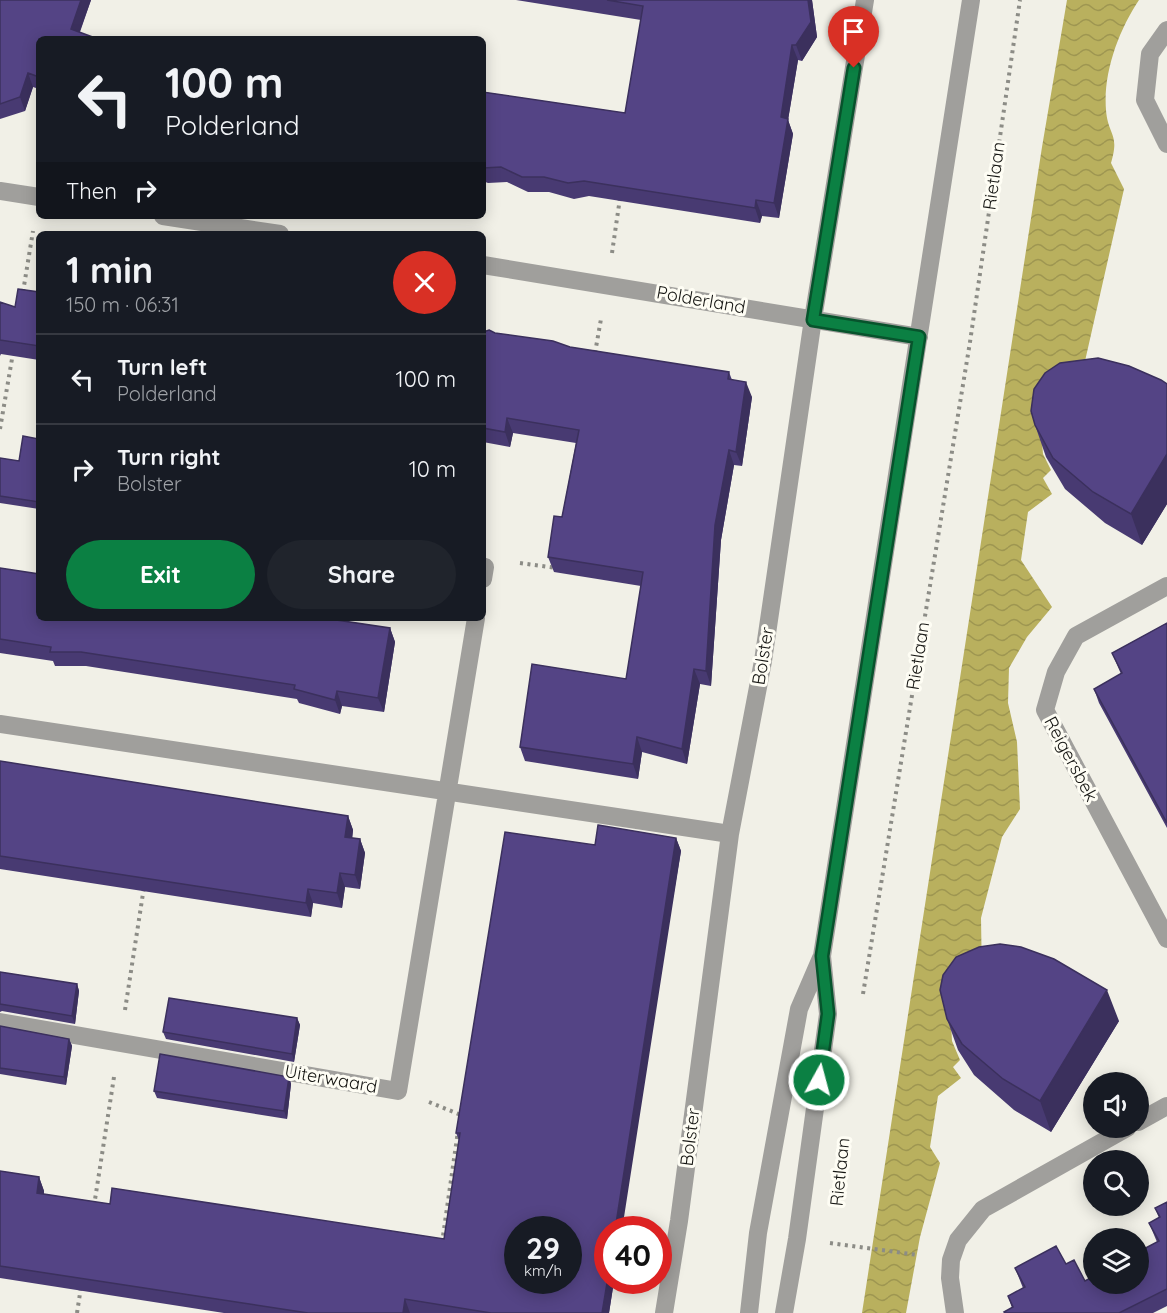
<!DOCTYPE html>
<meta charset="utf-8">
<style>
body{margin:0;font-family:Quicksand,sans-serif;background:#20242c;color:#f1f3f6;height:100vh;display:flex;flex-direction:column;font-size:22px;white-space:nowrap}
*{box-sizing:border-box;margin:0}
p{font-size:20px;color:#9ea1a6}
.icon{flex:none;width:33px;height:33px;fill:none;stroke:currentColor;stroke-width:2;stroke-linecap:round;stroke-linejoin:round}
.map{position:relative;flex:1;overflow:hidden}
.details{position:absolute;left:36px;top:231px;width:450px;height:390px;display:flex;flex-direction:column;background:#171b24;border-radius:9px;box-shadow:0 3px 15px #0003}
.details>*{flex:none}
.banner{position:absolute;left:36px;top:36px;width:450px;height:183px;border-radius:9px;box-shadow:0 3px 15px #0003;background:#171b24;color:#f1f3f6;overflow:hidden}
.buttons{position:absolute;left:1083px;top:1072px;display:grid;gap:12px}
.buttons a{display:grid;place-items:center;width:66px;height:66px;border-radius:50%;background:#171b24;box-shadow:0 3px 15px #0003;font-size:30px}
.speed{position:absolute;left:504px;top:1216px;display:flex;gap:12px;font-size:30px;font-weight:700;text-align:center}
.speed>*{display:grid;place-content:center;width:78px;height:78px;border-radius:50%;background:#171b24;box-shadow:0 3px 15px #0003;line-height:1}
.speed small{font-size:15px;font-weight:400}
.speed .limit{border:9px solid #d22;background:#fff;color:#111}
.pin{position:absolute;display:grid;place-items:center;width:51px;height:51px;color:#fff;margin:-62px -26px;border-radius:50% 50% 50% 0;rotate:-45deg;box-shadow:0 0 6px #0007}
.pin .icon{rotate:45deg}
.me{position:absolute;width:66px;margin:-33px;rotate:7deg;stroke-linejoin:round;filter:drop-shadow(0 0 4px #0008)}
.turn{display:flex;align-items:center;gap:21px;height:126px;padding:0 30px;font-size:27px}
.turn .icon{width:78px;height:78px;stroke-width:2.5}
.turn b{display:block;font-size:42px;line-height:51px}
.then{display:flex;align-items:center;height:57px;padding:0 30px;background:#0003;gap:12px;font-size:22px}
.round{display:grid;place-items:center;flex:none;width:63px;height:63px;border-radius:32px;background:#20242c}
.head{display:flex;align-items:center;justify-content:space-between;height:102px;padding:0 30px}
h1{font-size:36px;font-weight:800;line-height:45px}
.action{display:flex;gap:12px;margin-top:auto;padding:12px 30px}
.action a{flex:1;height:69px;border-radius:36px;background:#0b8043;color:#fff;font-size:24px;font-weight:800;line-height:69px;text-align:center}
.action a+a{background:#20242c;color:#f1f3f6}
ul{padding:0;list-style:none}
li{display:flex;align-items:center;gap:18px;height:90px;padding:0 30px;border-top:2px solid #363941}
li div{flex:1}
li b{display:block;font-size:22px}
li em{font-style:normal}
.map>svg:first-child{display:block}
.water{fill:url(#water-waves)}
.lines{fill:none;stroke-linecap:round;stroke-linejoin:round}
.path{stroke:#8c8c86;stroke-width:4;stroke-dasharray:3 4.5;stroke-linecap:butt}
.minor{stroke:#a09f9c;stroke-width:18}
.wall{fill:#483a72}
.shaded-wall{fill:#3b305d}
.building{fill:#544485;stroke:#3b305d;stroke-width:1.5;fill-rule:evenodd}
.route-casing{stroke:#07532c;stroke-width:15}
.route{stroke:#0b8043;stroke-width:10}
.labels{text-anchor:middle;stroke-width:6;stroke-linejoin:round;paint-order:stroke}
.street-label{font-size:18px;fill:#141411;stroke:#fefdf4}
</style>
<div class="map">
<svg width="1167" height="1313" viewBox="0 0 1167 1313">
<defs>
<pattern id="water-waves" width="16" height="10" patternUnits="userSpaceOnUse" patternTransform="scale(1.5)"><rect width="16" height="10" fill="#b9b05e"/><path d="M0 5q4-4 8 0t8 0" fill="none" stroke="#9e9651"/></pattern>
</defs>
<rect width="100%" height="100%" fill="#f1f0e7"/>
<!-- water -->
<path class="water" d="M1067 0H1139C1119 30 1103 72 1106 110 1108 136 1120 133 1111 163L1124 189 1078 392 1041 431 1043 454 1051 470 1043 478 1052 494 1028 512 1021 560 1052 607 1027 637 1009 668 1008 703 1017 742 1020 809 1002 837 981 918 982 979 951 1023 952 1041 960 1060 953 1067 961 1078 938 1096 930 1147 940 1163 920 1237 906 1313H862L1042 147Z"/>
<g class="lines">
<!-- path -->
<path class="path" d="M612 253 620 198
M23 292 33 231
M595 353 601 319
M0 429 13 353
M520 563 557 568
M863 994 970 342 1020 0
M125 1010 144 887
M429 1102 461 1115
M94 1206 114 1077
M442 1243 458 1131
M830 1243 918 1255
M77 1313 81 1287"/>
<!-- minor -->
<path class="minor" d="M1167 30 1150 54 1145 100 1167 144
M0 191 39 197
M163 216 280 234
M483 265 919 337
M483 579 485 567
M1167 586 1076 636 1056 672 1045 710 1167 939
M0 724 730 834
M0 1022 398 1091 476 618
M1138 1122 1167 1106
M664 1313 679 1221 730 834 763 661 813 319 865 0
M749 1313 758 1233 799 1009 821 958
M784 1313 797 1239 828 1014 822 956 971 0
M955 1313 950 1278 951 1260 958 1240 983 1209 1127 1128"/>
</g>
<!-- wall -->
<path class="wall" d="M0 0H91L80 32 39 39V89L33 87 25 111 0 119Z
M516 0H812L817 37 802 61 798 60 788 120 793 134 779 218 762 216 760 223 589 196 574 199 549 192H528L507 182 488 183 483 181V92L625 113 641 20Z
M39 292V360L1 354 0 356V302L15 307Z
M483 332 570 347 729 372 732 380 752 397 742 466 734 465 721 540 711 686 700 684 687 764 642 752 638 779 525 761 520 747 626 679 641 586 554 572 548 557 562 517 576 443 513 433 510 447 483 442Z
M1167 384V504L1142 545 1105 523 1065 489 1046 457 1035 425Z
M39 439V509L0 503V458L19 461Z
M0 568 390 628 395 642 384 712 342 706 340 714 299 703 297 699 86 666H55L53 661 0 653Z
M1167 623V828L1099 703 1094 689 1121 674 1112 653Z
M0 761 348 816 353 830 352 838 360 839 365 853 360 889 345 887 342 908 313 903 311 917 0 869Z
M676 838 681 851 608 1281H614L609 1313H224L0 1278V1171L39 1177 44 1191V1194L110 1204 444 1239 459 1140 456 1133 595 845Z
M0 972 77 984 79 991 75 1024 2 1011 0 1012Z
M297 1018 300 1025 294 1062 166 1039 163 1032Z
M947 1019 1119 1021 1051 1132 1014 1110 974 1075 958 1050Z
M0 1026 69 1039 72 1046 66 1085 0 1074Z
M289 1077 291 1084 287 1119 157 1098 154 1091Z
M1167 1202V1306L1153 1313H1005L1012 1308 1008 1296 1023 1288 1015 1268 1066 1264 1085 1281 1157 1242 1149 1223 1159 1218 1155 1208Z"/>
<!-- shaded-wall -->
<path class="shaded-wall" d="M81 0H91L77 39 71 29Z
M808 0H812L817 37 802 61 796 45Z
M792 45 798 60 788 120 793 134 779 218 774 203 781 117Z
M28 73 33 87 25 111 20 97Z
M756 200 762 216 760 223 755 208Z
M746 382 752 397 742 466 736 452Z
M507 418 513 433 510 447 505 432Z
M729 450 734 465 721 540 711 686 706 671 715 525Z
M1167 454V504L1142 545 1131 514Z
M390 628 395 642 384 712 378 698Z
M694 669 700 684 687 764 682 749Z
M337 691 342 706 340 714 335 700Z
M637 737 642 752 638 779 633 764Z
M348 816 353 830 351 851 345 837Z
M676 838 681 851 622 1230H615Z
M360 839 365 853 360 889 355 875Z
M340 873 345 887 342 908 337 893Z
M308 889 313 903 311 917 306 903Z
M77 984 79 991 75 1024 72 1016Z
M1107 990 1119 1021 1051 1132 1040 1101Z
M297 1018 300 1025 294 1062 292 1054Z
M69 1039 72 1046 66 1085 64 1077Z
M289 1077 291 1084 287 1119 284 1111Z
M39 1177 44 1191 42 1206 37 1193Z
M608 1277V1281H614L609 1313H602Z
M405 1299 410 1313H403Z"/>
<!-- building -->
<path class="building" d="M0 0H81L71 29 98 39H39V77L28 73 20 97 0 104Z
M607 0H808L811 22 796 45H792L781 117 788 119 774 203 756 200 755 208 584 181 568 183 544 177H522L501 167 483 168V92L625 113 643 6Z
M18 289 39 292V346L0 340V302L15 307Z
M489 330 495 333 553 341 570 347 729 372 728 379 746 382 736 452 729 450 715 525 706 671 694 669 682 749 637 737 633 764 520 747 532 664 626 679 643 572 548 557 554 516 562 517 579 430 507 418 505 432 483 428V332Z
M1098 358 1129 366 1161 380 1167 384V454L1131 514 1093 492 1053 458 1035 425 1031 411 1034 389 1045 373 1060 363Z
M23 436 39 439V502L0 496V458L19 461Z
M0 568 39 574V618H323L390 628 378 698 337 691 335 700 294 689 295 685 81 652H50L51 647 0 639Z
M1167 623V823L1094 689 1122 673 1112 653Z
M0 761 348 816 345 837 360 839 355 875 340 873 337 893 308 889 306 903 0 856Z
M598 825 676 838 615 1230H608V1277L602 1313H491L405 1299 403 1313H308L0 1266V1171L39 1177 37 1193 110 1204 112 1188 444 1239 460 1133H456L505 832 595 845ZM518 1230H568V1281H518Z
M1000 944 1021 947 1054 959 1107 990 1040 1101 1003 1079 962 1044 947 1019 940 990 943 975 956 957 979 947Z
M0 972 77 984 72 1016 0 1004Z
M169 998 297 1018 292 1054 163 1032Z
M0 1026 69 1039 64 1077 0 1068Z
M160 1054 289 1077 284 1111 154 1091Z
M1167 1202V1289L1119 1313H1005L1004 1312 1013 1307 1008 1296 1025 1287 1015 1268 1056 1246 1066 1264 1074 1260 1085 1281 1094 1276V1284H1138V1252L1159 1241 1149 1223 1160 1217 1155 1208Z"/>
<g class="lines">
<defs>
<path id="route" d="M819 1080 828 1014 822 956 919 337 813 320 854 68"/>
</defs>
<!-- route casing -->
<use href="#route" class="route-casing"/>
<!-- route -->
<use href="#route" class="route"/>
</g>
<g class="labels">
<!-- street labels -->
<g class="street-label">
<text transform="translate(994 176) rotate(-82)" y="6">Rietlaan</text>
<text transform="translate(701 300) rotate(10)" y="6">Polderland</text>
<text transform="translate(763 656) rotate(-81)" y="6">Bolster</text>
<text transform="translate(918 656) rotate(-81)" y="6">Rietlaan</text>
<text transform="translate(1071 759) rotate(62)" y="6">Reigersbek</text>
<text transform="translate(331 1079) rotate(10)" y="6">Uiterwaard</text>
<text transform="translate(690 1137) rotate(-83)" y="6">Bolster</text>
<text transform="translate(840 1172) rotate(-84)" y="6">Rietlaan</text>
</g>
</g>
</svg>
<div class="buttons">
<a><svg class="icon" aria-label="sound" viewBox="0 0 24 24"><path d="M4 9h4l5-4v14l-5-4H4zM17 9q2 3 0 6"/></svg></a>
<a><svg class="icon" aria-label="search" viewBox="0 0 24 24"><circle cx="10" cy="10" r="6"/><path d="M15 15l6 6"/></svg></a>
<a><svg class="icon" aria-label="layers" viewBox="0 0 24 24"><path d="M12 4l9 5-9 5-9-5zM3 14l9 5 9-5"/></svg></a>
</div>
<div class="speed"><div>29<small>km/h</small></div><div class="limit">40</div></div>
<div class="pin" style="left:854px;top:68px;background:#d93025"><svg class="icon" aria-label="arrive" viewBox="0 0 24 24"><path d="M6 21V4h12l-3 4 3 4H6"/></svg></div>
<svg class="me" style="left:819px;top:1080px" viewBox="-20 -20 40 40"><circle r="17" fill="#0b8043" stroke="#fff" stroke-width="3"/><path d="M0-11L8 9 0 5-8 9z" fill="#fff"/></svg>
<div class="banner">
<div class="turn"><svg class="icon" aria-label="left" viewBox="0 0 24 24"><path d="M17 20v-9H6M10 6l-5 5 5 5"/></svg><div><b>100 m</b>Polderland</div></div>
<div class="then">Then<svg class="icon" aria-label="right" viewBox="0 0 24 24"><path d="M7 20v-9h11M14 6l5 5-5 5"/></svg></div>
</div>
<section class="details">
<div class="head"><div><h1>1 min</h1><p>150 m · 06:31</p></div><a class="round" style="background:#d93025;color:#fff"><svg class="icon" aria-label="close" viewBox="0 0 24 24"><path d="M6 6l12 12M18 6L6 18"/></svg></a></div>
<ul>
<li><svg class="icon" aria-label="left" viewBox="0 0 24 24"><path d="M17 20v-9H6M10 6l-5 5 5 5"/></svg><div><b>Turn left</b><p>Polderland</p></div><em>100 m</em></li>
<li><svg class="icon" aria-label="right" viewBox="0 0 24 24"><path d="M7 20v-9h11M14 6l5 5-5 5"/></svg><div><b>Turn right</b><p>Bolster</p></div><em>10 m</em></li>
</ul>
<div class="action"><a>Exit</a><a>Share</a></div>
</section>
</div>
